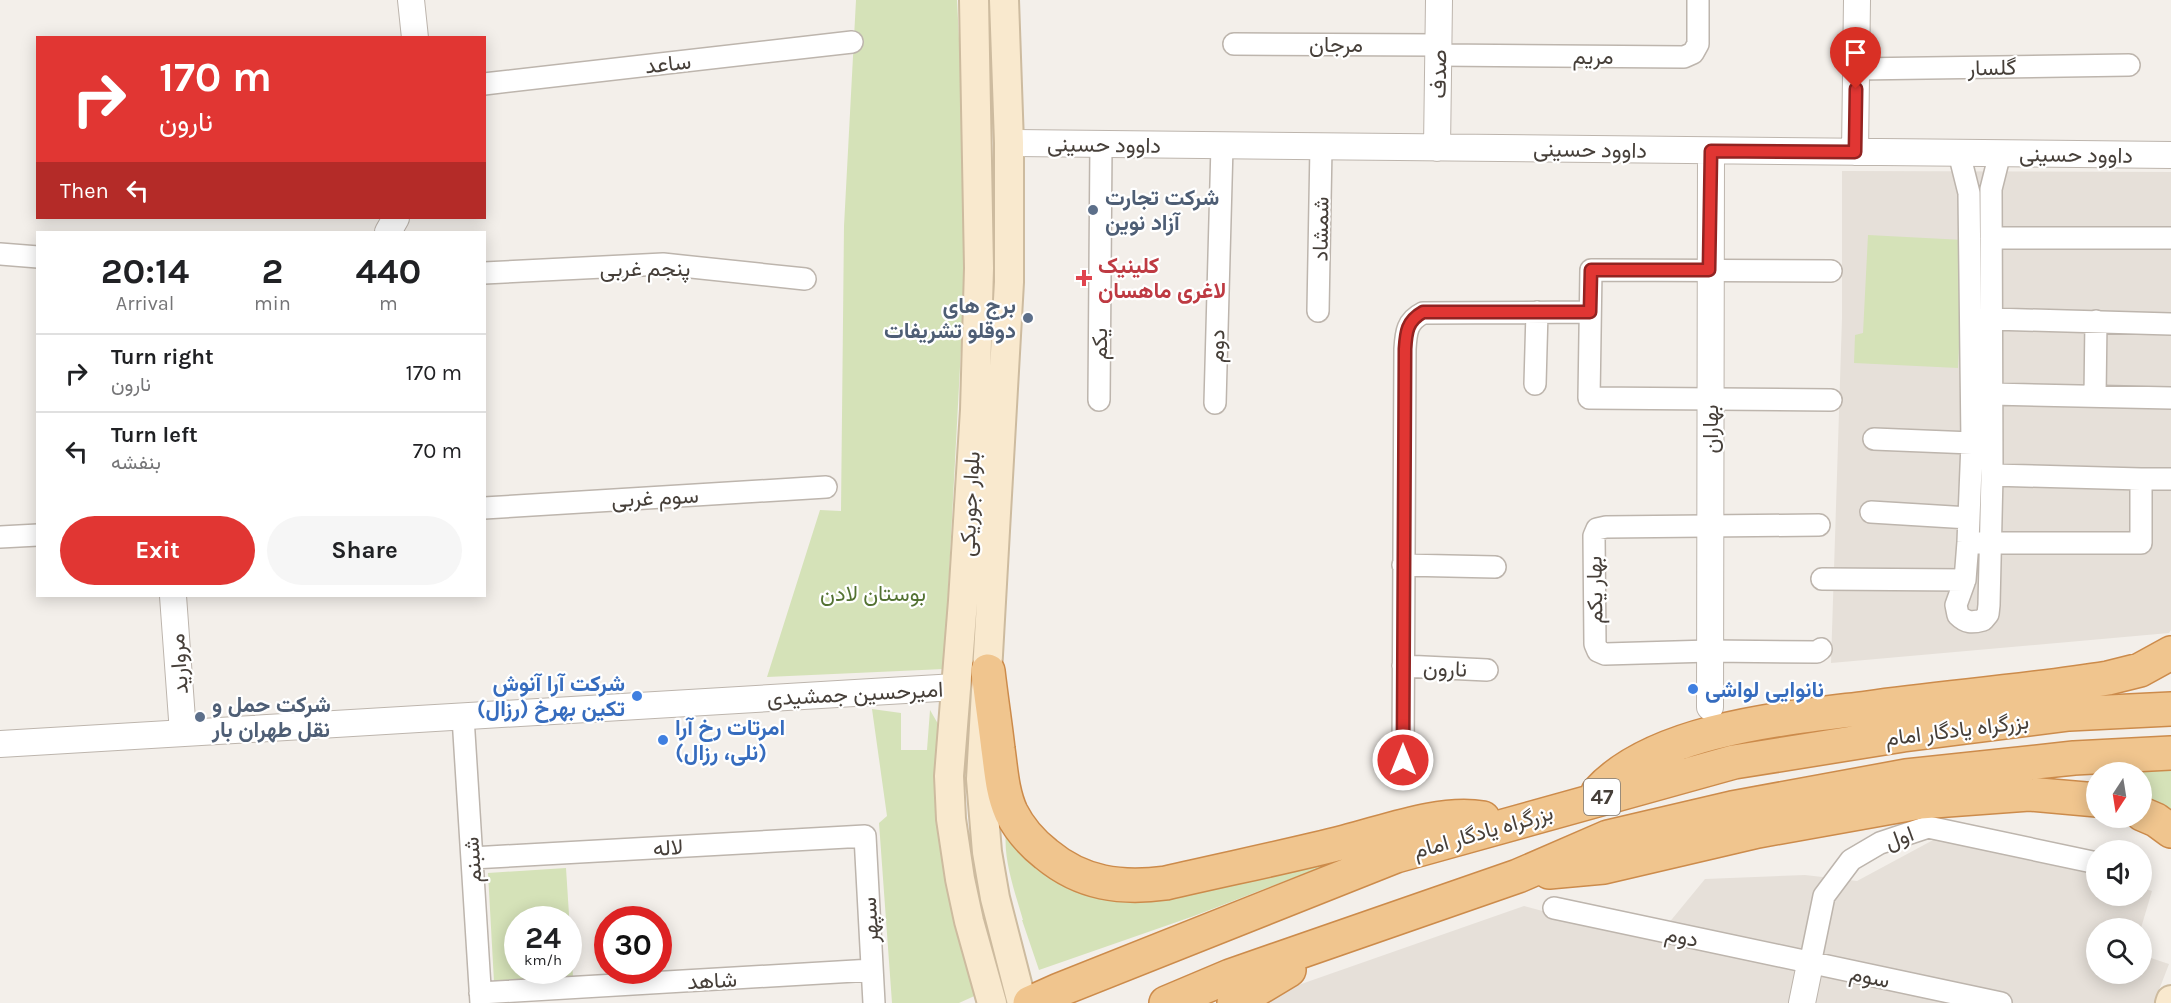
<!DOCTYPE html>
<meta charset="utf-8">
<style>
body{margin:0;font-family:Karla,Vazirmatn,sans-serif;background:#f6f6f6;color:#202124;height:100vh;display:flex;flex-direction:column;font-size:22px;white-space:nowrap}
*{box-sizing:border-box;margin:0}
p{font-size:20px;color:#757577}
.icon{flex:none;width:33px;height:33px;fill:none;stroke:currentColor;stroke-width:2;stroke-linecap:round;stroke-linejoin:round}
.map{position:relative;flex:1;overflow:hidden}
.details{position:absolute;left:36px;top:231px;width:450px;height:366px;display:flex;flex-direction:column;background:#fff;border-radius:0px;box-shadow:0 3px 15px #0003}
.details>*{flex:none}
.banner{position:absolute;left:36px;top:36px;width:450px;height:183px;border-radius:0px;box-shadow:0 3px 15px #0003;background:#e13633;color:#fff;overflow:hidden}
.needle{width:39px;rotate:192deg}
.fabs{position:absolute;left:2086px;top:762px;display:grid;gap:12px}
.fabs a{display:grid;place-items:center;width:66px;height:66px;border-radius:50%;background:#fff;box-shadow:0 3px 15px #0003;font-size:30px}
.speed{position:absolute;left:504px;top:906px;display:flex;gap:12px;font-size:30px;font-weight:700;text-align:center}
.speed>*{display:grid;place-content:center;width:78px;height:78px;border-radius:50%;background:#fff;box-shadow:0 3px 15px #0003;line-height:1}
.speed small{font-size:15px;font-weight:400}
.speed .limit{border:9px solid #d22;background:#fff;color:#111}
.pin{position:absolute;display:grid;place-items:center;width:51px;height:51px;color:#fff;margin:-62px -26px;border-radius:50% 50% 50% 0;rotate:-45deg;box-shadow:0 0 6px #0007}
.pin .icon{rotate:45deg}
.me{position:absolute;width:66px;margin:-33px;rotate:0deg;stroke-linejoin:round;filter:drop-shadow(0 0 4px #0008)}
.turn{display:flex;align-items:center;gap:21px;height:126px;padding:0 24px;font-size:27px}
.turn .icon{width:78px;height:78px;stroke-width:2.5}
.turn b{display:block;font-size:42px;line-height:51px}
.then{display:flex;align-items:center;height:57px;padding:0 24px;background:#0003;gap:12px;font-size:22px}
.eta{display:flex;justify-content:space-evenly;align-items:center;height:102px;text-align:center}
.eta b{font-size:36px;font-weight:700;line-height:42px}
.primary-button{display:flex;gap:12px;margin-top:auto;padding:12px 24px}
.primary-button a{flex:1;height:69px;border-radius:36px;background:#e13633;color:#fff;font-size:24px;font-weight:700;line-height:69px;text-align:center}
.primary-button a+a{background:#f6f6f6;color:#202124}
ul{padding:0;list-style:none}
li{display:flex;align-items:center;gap:18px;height:78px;padding:0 24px;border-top:2px solid #e0e0e0}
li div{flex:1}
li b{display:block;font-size:22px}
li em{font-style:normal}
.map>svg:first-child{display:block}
.residential{fill:#e6e0d9}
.green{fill:#d5e2b8;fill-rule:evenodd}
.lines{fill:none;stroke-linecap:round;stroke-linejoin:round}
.minor-casing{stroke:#bdb5ad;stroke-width:24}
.tertiary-casing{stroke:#bdb5ad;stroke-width:28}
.secondary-casing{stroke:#cdbb9f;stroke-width:32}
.trunk-casing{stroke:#cc8b4b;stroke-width:36}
.minor{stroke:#fff;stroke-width:21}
.tertiary{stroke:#fff;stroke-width:26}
.secondary{stroke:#f9e9ce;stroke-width:28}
.trunk{stroke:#f0c58e;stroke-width:33}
.route-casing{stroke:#922321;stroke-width:15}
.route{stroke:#e13633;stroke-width:10}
.service-dot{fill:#5c6f8a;stroke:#fff;stroke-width:2}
.health-dot{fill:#e0444e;stroke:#fff;stroke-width:2}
.shop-dot{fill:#3f7fe0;stroke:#fff;stroke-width:2}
.labels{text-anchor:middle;stroke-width:4.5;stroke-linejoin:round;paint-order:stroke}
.shield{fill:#fff;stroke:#7e7974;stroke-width:1.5}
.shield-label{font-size:21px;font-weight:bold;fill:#463f39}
.street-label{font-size:22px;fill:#463f39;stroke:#fff}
.service-label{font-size:22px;font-weight:bold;fill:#4e5e75;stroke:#fff;text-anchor:start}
.health-label{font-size:22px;font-weight:bold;fill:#be3a42;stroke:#fff;text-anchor:start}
.park-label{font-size:22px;fill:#537232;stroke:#fff}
.shop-label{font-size:22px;font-weight:bold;fill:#366cbe;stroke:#fff;text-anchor:start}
</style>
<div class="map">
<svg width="2171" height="1003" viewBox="0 0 2171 1003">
<rect width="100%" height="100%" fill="#f3efea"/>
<!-- residential -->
<path class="residential" d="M1842 171 2171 172V630L2169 633 1831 663 1842 318Z
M1935 839 2026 857 2097 876V896H2142V888L2152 891 2141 928H2097V974H2142V955L2169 964 2154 1003H1262L1287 989 1524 906 1654 941 1705 879 1805 875 1857 881Z"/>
<!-- green -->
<path class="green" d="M856 0H957L967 193 961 348 944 669 767 677 820 510 841 511 844 226Z
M1868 235 1964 240 1958 368 1854 363 1855 335 1863 333Z
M872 709 901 713V750H927L930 710 941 729 981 993 959 1003H892L879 823 887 816Z
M2171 769V822L2142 807V772H2109Z
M1006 831 1078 884 1405 835 1194 916 1039 970 1022 920H1023C1015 892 1003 860 1006 831Z
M566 868 573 977 494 982 488 873ZM518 920H568V970H518Z"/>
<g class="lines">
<defs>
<path id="minor" d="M1234 44 1439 45
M1438 55 1684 57 1693 53 1698 44V0
M1856 69 2129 65
M484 84 852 42
M1959 153 1969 193 1972 443 1968 542 1965 580 1956 605 1958 615C1966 623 1972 623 1983 620L1988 614 1989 605 1992 475 1991 189 2000 153
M1991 238H2171
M0 254 38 257
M1831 271 1591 270 1589 398 1831 400
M484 273 663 264 805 279
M1318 311 1321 147
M1992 319 2171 324
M1535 384 1537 312
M1992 394 2171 398
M2095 396 2096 321
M1099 400 1101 144
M1215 403 1222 146
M1874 439 1972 443
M1992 475 2141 479
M484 508 826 487
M1871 512 1969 518
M1819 525 1606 527 1597 529 1594 536 1595 644 1598 651 1605 654 1710 651 1817 652 1821 649
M0 537 38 535
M1978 543H2141V479H2171
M1403 565 1495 567
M1822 579 1965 580
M1403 666 1487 670
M463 717 481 1003
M1403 760 1405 349C1406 332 1407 321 1423 313L1590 312
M472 858 865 836 874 1003
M1554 908 2001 1003
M1810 964 1824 896 1851 860 1880 843 1928 827 2097 863
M480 993 872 970"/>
<path id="tertiary" d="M411 0 415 38
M1009 143 2171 155
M1437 148 1439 0
M1855 152 1857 0
M388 232 396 218
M173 596 183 733
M1710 707 1711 151
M0 744 956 687
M1802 1003 1810 964"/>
<path id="secondary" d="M974 0 979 268 975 410 963 601 949 776 951 819 960 879 969 921 992 1003
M1004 0 1009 143V282L981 779 987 852 995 898 1022 1003
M2170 1003 2171 1000"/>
<path id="trunk" d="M988 671C991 697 995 723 998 749 1001 770 1002 792 1011 812 1019 828 1032 843 1046 854 1082 884 1121 889 1166 883 1226 869 1286 857 1345 842 1388 831 1439 811 1483 818
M1598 792C1655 729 1787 718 1867 708 1947 697 2028 691 2108 678L2140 670 2171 653
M2142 814 2156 820 2171 831
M1549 872 1604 867 1758 831 1920 802 2029 794 2097 800
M1030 1003 1059 990 1396 856 1734 762 1903 735 2069 714 2171 709
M1166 1003 1230 976 1518 876 1608 837 1732 808 1906 776 2074 758 2171 753
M1234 1003 1289 970"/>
</defs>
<!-- minor casing -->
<use href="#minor" class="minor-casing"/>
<!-- tertiary casing -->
<use href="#tertiary" class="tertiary-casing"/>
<!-- secondary casing -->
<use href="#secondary" class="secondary-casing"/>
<!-- trunk casing -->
<use href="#trunk" class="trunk-casing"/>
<!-- minor -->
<use href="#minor" class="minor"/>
<!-- tertiary -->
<use href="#tertiary" class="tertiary"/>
<!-- secondary -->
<use href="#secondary" class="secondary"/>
<!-- trunk -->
<use href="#trunk" class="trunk"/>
</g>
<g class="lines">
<defs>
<path id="route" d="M1403 760 1405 349C1406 332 1407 321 1423 312H1590L1591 270H1709L1711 151 1855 152 1856 89"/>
</defs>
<!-- route casing -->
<use href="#route" class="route-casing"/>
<!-- route -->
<use href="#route" class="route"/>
</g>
<!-- markers -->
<g class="service-dot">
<circle cx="1093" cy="210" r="6"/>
<circle cx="1028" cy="318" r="6"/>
<circle cx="200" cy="717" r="6"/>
</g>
<path class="health-dot" d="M1081 269h6v6h6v6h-6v6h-6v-6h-6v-6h6z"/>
<g class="shop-dot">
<circle cx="1693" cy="689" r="6"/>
<circle cx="637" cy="696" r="6"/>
<circle cx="663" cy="740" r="6"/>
</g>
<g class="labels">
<!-- shield labels -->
<rect class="shield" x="1584" y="779" width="36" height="36" rx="4.5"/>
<g class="shield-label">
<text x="1602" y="804">47</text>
</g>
<!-- street labels -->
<g class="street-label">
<text x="1336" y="52">مرجان</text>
<text x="1593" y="64">مریم</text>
<text transform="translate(668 63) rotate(-6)" y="8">ساعد</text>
<text transform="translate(1992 67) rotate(-1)" y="8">گلسار</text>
<text transform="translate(1438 74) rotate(-89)" y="8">صدف</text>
<text transform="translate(1104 144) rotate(1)" y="8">داوود حسینی</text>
<text transform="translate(1590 149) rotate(1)" y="8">داوود حسینی</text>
<text transform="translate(2076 154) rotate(1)" y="8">داوود حسینی</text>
<text transform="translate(1320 229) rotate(-89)" y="8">شمشاد</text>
<text x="645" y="276">پنجم غربی</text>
<text transform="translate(1099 344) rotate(-90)" y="8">یکم</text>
<text transform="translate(1216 346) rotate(-88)" y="8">دوم</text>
<text transform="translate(1710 429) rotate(-90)" y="8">بهاران</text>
<text transform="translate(655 497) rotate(-3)" y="8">سوم غربی</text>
<text transform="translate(969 504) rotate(-87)" y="8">بلوار جوریکی</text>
<text transform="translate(1594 590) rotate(-91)" y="8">بهار یکم</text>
<text transform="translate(178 664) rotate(-94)" y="8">مروارید</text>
<text transform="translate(1445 668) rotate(2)" y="8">نارون</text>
<text transform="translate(855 693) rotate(-3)" y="8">امیرحسین جمشیدی</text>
<text transform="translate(1957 729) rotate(-7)" y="8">بزرگراه یادگار امام</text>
<text transform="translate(1483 831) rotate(-16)" y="8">بزرگراه یادگار امام</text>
<text transform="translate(1899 837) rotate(-20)" y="8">اول</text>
<text transform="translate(668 847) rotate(-3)" y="8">لاله</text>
<text transform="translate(472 860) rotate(-94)" y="8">شبنم</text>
<text transform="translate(869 920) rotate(-93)" y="8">سپهر</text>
<text transform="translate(1682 936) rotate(12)" y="8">دوم</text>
<text transform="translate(1870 976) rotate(12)" y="8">سوم</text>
<text transform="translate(712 980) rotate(-3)" y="8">شاهد</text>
</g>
<!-- service labels -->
<g class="service-label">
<text x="1105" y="205">شرکت تجارت<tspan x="1105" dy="25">آزاد نوین</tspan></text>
<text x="1016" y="313" text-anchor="end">برج های<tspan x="1016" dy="25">دوقلو تشریفات</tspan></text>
<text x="212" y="712">شرکت حمل و<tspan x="212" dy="25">نقل طهران بار</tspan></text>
</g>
<!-- health labels -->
<g class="health-label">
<text x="1098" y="273">کلینیک<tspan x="1098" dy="25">لاغری ماهسان</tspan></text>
</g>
<!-- park labels -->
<g class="park-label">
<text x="873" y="601">بوستان لادن</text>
</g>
<!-- shop labels -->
<g class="shop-label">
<text x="625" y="691" text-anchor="end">شرکت آرا آنوش<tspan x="625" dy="25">تکین بهرخ (رزال)</tspan></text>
<text x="1705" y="697">نانوایی لواشی</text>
<text x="675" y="735">امرتات رخ آرا<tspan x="675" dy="25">(نلی، رزال)</tspan></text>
</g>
</g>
</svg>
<div class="fabs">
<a><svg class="needle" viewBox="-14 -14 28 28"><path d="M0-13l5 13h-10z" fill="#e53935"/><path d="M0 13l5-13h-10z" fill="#757577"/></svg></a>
<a><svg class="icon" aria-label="sound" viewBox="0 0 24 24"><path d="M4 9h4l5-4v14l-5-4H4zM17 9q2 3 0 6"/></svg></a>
<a><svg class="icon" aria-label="search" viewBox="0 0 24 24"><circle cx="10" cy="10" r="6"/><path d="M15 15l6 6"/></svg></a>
</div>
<div class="speed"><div>24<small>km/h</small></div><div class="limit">30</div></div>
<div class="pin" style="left:1856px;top:89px;background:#d93025"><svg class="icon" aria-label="arrive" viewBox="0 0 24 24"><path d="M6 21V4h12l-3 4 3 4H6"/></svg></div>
<svg class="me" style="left:1403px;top:760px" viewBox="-20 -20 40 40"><circle r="17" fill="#e13633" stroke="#fff" stroke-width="3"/><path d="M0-11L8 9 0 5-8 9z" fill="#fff"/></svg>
<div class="banner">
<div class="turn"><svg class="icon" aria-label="right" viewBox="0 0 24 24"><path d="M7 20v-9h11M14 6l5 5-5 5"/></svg><div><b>170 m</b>نارون</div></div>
<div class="then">Then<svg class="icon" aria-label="left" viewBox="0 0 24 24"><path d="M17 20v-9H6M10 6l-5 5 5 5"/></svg></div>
</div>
<section class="details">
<div class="eta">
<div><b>20:14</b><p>Arrival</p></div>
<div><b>2</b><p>min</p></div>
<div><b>440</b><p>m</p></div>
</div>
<ul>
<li><svg class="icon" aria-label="right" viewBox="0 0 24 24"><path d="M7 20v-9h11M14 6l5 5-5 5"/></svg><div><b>Turn right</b><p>نارون</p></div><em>170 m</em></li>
<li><svg class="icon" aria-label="left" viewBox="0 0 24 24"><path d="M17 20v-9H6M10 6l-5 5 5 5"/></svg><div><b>Turn left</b><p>بنفشه</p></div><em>70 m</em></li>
</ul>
<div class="primary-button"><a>Exit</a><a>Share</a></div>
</section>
</div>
